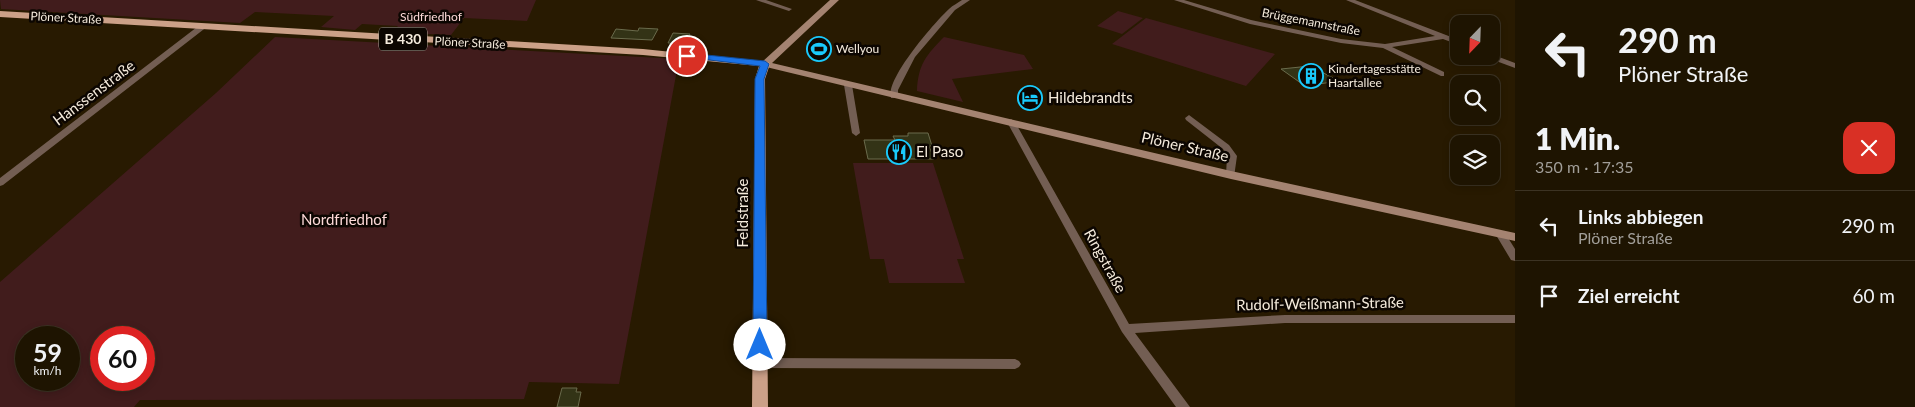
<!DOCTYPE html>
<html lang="de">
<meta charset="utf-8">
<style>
body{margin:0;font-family:Lato,sans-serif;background:#261d0b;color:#f1f3f6;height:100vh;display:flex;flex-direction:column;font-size:19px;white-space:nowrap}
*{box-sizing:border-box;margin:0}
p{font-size:16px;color:#a19e99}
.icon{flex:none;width:28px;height:28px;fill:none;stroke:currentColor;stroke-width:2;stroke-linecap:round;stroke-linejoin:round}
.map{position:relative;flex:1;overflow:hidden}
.drawer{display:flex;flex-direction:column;background:#1e1401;width:400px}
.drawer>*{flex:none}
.banner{background:#1e1401;color:#f1f3f6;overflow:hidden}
.needle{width:32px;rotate:203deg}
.controls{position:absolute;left:1450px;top:15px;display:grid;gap:10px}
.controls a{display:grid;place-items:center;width:50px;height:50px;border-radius:10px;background:#1e1401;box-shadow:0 2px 8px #0003,0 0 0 1px #3c3323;font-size:25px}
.speed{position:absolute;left:15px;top:326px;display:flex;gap:10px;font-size:25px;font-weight:700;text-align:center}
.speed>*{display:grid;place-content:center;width:65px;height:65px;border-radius:50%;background:#1e1401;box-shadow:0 2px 8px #0003,0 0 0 1px #3c3323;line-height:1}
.speed small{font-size:12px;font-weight:400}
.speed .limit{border:8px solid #d22;background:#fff;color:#111}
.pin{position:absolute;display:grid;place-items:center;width:42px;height:42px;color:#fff;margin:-21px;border:2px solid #fff;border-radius:50%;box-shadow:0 1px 5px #0007}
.me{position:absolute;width:55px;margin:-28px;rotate:0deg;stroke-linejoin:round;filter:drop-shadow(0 0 4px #0008)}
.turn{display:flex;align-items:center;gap:18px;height:105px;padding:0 20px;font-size:22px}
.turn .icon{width:65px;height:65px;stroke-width:2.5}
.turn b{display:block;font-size:35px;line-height:42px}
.round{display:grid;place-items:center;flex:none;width:52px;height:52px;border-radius:15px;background:#261d0b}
.summary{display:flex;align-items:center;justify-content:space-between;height:85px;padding:0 20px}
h1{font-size:30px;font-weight:800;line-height:38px}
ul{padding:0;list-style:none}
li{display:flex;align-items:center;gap:15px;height:70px;padding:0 20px;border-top:1px solid #3c3323}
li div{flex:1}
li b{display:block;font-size:19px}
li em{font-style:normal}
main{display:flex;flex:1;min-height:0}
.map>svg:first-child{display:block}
.green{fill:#411c1c;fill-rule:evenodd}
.building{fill:#333316;stroke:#6a6b4c}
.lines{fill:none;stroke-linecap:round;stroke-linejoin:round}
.minor{fill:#735e53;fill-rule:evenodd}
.secondary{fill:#a48371;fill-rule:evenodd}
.primary{fill:#cba088;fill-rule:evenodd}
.route{fill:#1a73e8;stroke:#114b97}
.labels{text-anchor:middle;stroke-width:5;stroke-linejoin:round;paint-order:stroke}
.far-park-label{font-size:12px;fill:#fdd9d7;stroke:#0c0601}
.far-street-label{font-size:12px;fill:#f5ebdc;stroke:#0c0601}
.far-poi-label{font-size:12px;fill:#f5ebdc;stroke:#0c0601;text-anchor:start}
.shield{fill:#0c0601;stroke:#afa69a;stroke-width:1}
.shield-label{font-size:14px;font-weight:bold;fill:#f5ebdc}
.street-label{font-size:15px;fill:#f5ebdc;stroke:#0c0601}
.poi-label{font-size:15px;fill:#f5ebdc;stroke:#0c0601;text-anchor:start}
.park-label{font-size:15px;fill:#fdd9d7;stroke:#0c0601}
</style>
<main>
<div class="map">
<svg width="1515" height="407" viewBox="0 0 1515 407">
<rect width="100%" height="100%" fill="#281a01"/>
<!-- green -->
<path class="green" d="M0 0H536L527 21 464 18 451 35 404 33 406 29 397 27 398 26 362 24 355 30 321 27 334 16 255 12 240 23 1 9Z
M1118 11 1143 18 1122 34 1097 26Z
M1146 18 1275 54 1246 86 1112 44Z
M275 37 679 59 619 384 529 382 524 399 140 400 134 407H0V282L216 93ZM26 338H69V380H26ZM101 338H144V380H101Z
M944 37 1024 55 1033 69 952 79 963 102 917 91C918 65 926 55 944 37Z
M853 163H933L964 259H957L965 283H889L884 259H870Z"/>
<!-- building -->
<path class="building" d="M639 28 658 29 652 40 611 38 616 29 638 31Z
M673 33 690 34 685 44 668 43Z
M1310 66 1339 81 1305 86 1281 69Z
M908 133H928L932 146H929L934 159H868L864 140H895L893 136H908Z
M562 388H577L576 392H581L578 407H557Z"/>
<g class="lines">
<!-- minor -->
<path class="minor" d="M756 0H766L792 9 789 11Z
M962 0H970L955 10 915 57 898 90V96L894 98H891C885 79 935 22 949 9 953 5 958 3 962 0Z
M1174 0H1184L1251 20 1341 39 1385 44 1435 36 1346 0H1355L1459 40V45L1443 39 1392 47 1444 72V76H1441L1383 48 1341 43 1250 24Z
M201 24 208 26 3 185 0 186V178Z
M1491 54 1515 63V68L1488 58 1487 56H1491Z
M845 83H851L852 85 860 133 856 136 852 133 844 85Z
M1189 115 1229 145 1237 156 1234 177 1231 178 1226 175 1227 156 1223 149 1186 120 1185 118Z
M1011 119 1015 122 1129 324 1285 315H1515V323H1285L1135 333 1190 407H1176L1122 332 1007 122Z
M1501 232 1505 233 1515 249V261L1511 260 1496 235Z
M760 358 1015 359 1019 361 1021 364 1019 367 1015 369 760 368 756 366 754 363 756 360Z"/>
<!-- secondary -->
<path class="secondary" d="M830 0H839L772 63 1231 171 1515 233V241L1231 179 762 66V62Z"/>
<!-- primary -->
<path class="primary" d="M0 11 643 49 768 62 770 64 765 79 768 407H752L755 79 759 66 643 55 0 17Z"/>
</g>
<!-- route -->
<path class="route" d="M687 53 765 61 769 64 764 79 767 345 765 349 760 350 755 349 753 345 755 79 760 66 684 57V54Z"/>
<!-- icons -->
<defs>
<symbol id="stadium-ring" viewBox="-11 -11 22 22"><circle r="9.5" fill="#0c0601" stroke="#1acafc" stroke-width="1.5"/><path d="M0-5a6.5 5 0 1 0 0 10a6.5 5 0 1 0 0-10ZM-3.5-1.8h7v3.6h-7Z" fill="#1acafc"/></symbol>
<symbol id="building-ring" viewBox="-11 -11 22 22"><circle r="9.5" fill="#0c0601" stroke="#1acafc" stroke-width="1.5"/><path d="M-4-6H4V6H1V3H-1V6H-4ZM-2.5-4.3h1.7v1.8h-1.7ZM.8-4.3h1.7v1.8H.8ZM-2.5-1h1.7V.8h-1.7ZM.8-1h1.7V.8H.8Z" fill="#1acafc"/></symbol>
<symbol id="hotel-ring" viewBox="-11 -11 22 22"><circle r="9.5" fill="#0c0601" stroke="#1acafc" stroke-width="1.5"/><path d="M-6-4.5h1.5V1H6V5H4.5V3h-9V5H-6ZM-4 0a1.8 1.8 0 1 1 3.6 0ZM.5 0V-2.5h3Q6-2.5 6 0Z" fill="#1acafc"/></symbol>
<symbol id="restaurant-ring" viewBox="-11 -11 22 22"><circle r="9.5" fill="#0c0601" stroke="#1acafc" stroke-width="1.5"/><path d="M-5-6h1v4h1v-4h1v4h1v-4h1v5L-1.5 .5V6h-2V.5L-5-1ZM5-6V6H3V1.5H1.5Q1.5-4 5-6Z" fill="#1acafc"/></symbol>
</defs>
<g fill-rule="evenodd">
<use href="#stadium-ring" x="805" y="35" width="28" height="28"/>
<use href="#building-ring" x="1297" y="62" width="28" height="28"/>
<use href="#hotel-ring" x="1016" y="84" width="28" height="28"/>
<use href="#restaurant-ring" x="885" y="138" width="28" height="28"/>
</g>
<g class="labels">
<!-- far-park labels -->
<g class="far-park-label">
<text x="431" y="21">Südfriedhof</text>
</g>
<!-- far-street labels -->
<g class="far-street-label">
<text transform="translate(66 18) rotate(3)" y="4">Plöner Straße</text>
<text transform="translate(1311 22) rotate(11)" y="4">Brüggemannstraße</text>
<text transform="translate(470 43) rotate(3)" y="4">Plöner Straße</text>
</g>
<!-- far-poi labels -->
<g class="far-poi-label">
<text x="836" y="53">Wellyou</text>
<text x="1328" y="73">Kindertagesstätte<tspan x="1328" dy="14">Haartallee</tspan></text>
</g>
<!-- shield labels -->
<rect class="shield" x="379" y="27.5" width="48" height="23" rx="4"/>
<g class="shield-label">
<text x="403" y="44">B 430</text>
</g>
<!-- street labels -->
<g class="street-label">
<text transform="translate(94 93) rotate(-37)" y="5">Hanssenstraße</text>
<text transform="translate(1185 147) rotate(13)" y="5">Plöner Straße</text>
<text transform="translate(743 213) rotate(-90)" y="5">Feldstraße</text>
<text transform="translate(1105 261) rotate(61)" y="5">Ringstraße</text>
<text transform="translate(1320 304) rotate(-1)" y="5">Rudolf-Weißmann-Straße</text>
</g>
<!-- poi labels -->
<g class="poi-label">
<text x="1048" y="103">Hildebrandts</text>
<text x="916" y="157">El Paso</text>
</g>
<!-- park labels -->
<g class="park-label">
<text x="344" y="225">Nordfriedhof</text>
</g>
</g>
</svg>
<div class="controls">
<a><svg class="needle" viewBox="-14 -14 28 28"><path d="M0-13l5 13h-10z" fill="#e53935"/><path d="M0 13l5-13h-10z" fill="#a19e99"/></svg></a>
<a><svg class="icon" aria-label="search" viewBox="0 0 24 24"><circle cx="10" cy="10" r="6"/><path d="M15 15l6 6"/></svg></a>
<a><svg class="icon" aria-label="layers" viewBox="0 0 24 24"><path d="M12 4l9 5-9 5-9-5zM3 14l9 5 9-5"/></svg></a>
</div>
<div class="speed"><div>59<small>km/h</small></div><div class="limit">60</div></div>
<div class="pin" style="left:687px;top:56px;background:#d93025"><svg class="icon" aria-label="arrive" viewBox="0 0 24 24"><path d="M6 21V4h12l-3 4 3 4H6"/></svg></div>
<svg class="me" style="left:760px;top:345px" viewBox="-20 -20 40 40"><circle r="19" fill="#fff"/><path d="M0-13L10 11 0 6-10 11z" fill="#1a73e8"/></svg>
</div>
<section class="drawer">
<div class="banner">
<div class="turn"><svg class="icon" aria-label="left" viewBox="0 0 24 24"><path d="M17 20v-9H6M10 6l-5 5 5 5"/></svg><div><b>290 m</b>Plöner Straße</div></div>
</div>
<div class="summary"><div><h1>1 Min.</h1><p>350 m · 17:35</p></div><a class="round" style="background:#d93025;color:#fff"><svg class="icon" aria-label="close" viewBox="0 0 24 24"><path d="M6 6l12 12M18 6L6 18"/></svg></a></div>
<ul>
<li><svg class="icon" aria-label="left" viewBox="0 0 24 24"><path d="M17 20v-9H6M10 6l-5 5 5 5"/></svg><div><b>Links abbiegen</b><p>Plöner Straße</p></div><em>290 m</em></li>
<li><svg class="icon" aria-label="arrive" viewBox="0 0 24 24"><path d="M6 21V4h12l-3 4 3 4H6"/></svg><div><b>Ziel erreicht</b></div><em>60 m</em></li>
</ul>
</section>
</main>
